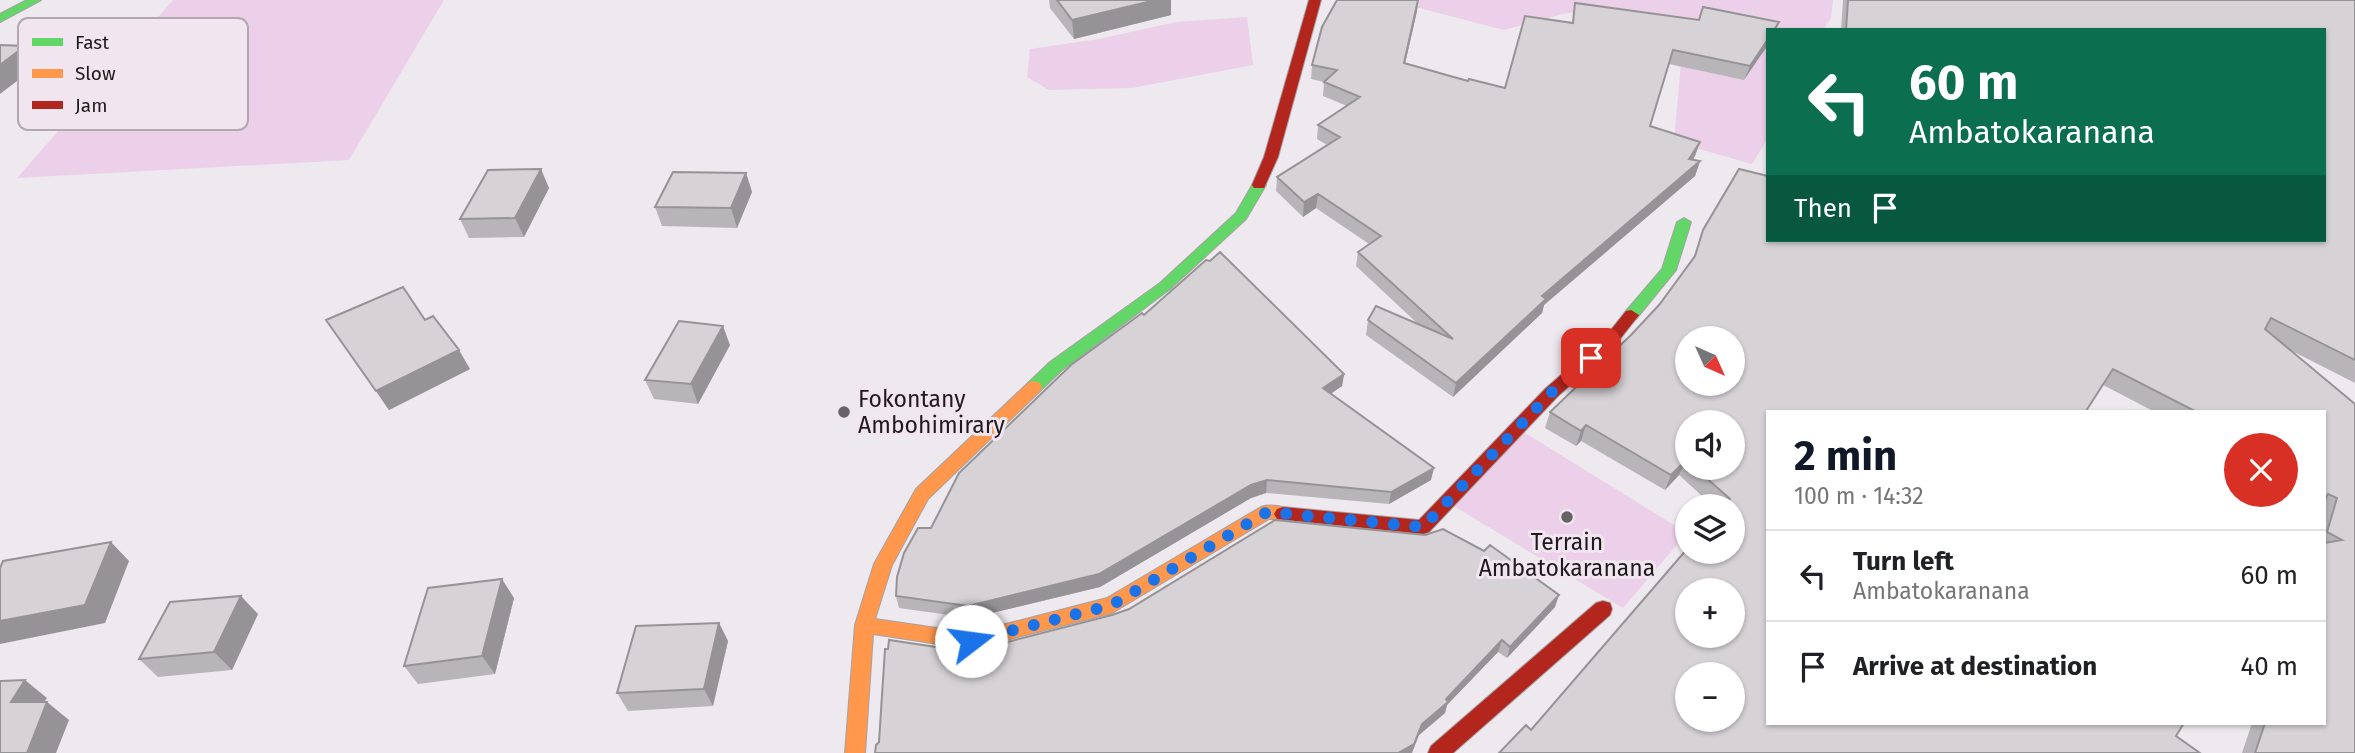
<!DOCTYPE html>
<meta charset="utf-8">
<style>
body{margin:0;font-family:"Fira Sans",sans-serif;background:#f6f6f6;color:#202124;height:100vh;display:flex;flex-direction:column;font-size:26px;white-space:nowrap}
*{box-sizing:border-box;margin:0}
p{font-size:23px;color:#757577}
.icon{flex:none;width:38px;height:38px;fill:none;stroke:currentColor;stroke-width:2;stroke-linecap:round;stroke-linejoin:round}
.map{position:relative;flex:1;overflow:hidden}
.sheet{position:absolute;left:1766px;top:410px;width:560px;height:315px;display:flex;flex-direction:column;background:#fff;border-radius:0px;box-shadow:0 2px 5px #0004}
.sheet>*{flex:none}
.banner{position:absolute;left:1766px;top:28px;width:560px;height:214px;border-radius:0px;box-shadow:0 2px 5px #0004;background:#0b6e4f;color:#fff;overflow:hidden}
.needle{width:46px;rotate:135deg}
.controls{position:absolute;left:1675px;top:326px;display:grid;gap:14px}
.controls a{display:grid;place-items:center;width:70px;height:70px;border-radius:50%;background:#fff;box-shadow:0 2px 5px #0004;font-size:35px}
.pin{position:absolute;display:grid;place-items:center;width:60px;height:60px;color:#fff;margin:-30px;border-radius:14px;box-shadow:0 4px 10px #0006}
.me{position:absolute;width:77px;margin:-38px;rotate:75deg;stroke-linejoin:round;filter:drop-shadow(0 0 5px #0008)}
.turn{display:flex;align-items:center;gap:24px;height:147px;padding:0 28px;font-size:32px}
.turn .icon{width:91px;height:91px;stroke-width:2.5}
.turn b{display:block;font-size:49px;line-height:60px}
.then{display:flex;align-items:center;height:66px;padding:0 28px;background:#0003;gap:14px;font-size:26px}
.round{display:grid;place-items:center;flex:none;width:74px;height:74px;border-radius:37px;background:#f6f6f6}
.overview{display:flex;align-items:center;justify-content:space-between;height:119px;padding:0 28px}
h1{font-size:42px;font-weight:700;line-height:52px;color:#111827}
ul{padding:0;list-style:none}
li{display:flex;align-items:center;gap:21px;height:91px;padding:0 28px;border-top:2px solid #e0e0e0}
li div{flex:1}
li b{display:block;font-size:26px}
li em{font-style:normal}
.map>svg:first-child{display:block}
.green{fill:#eccfe8}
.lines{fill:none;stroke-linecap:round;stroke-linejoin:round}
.fast-casing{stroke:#a6a2a5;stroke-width:2}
.slow-casing{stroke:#a6a2a5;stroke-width:2}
.jam-casing{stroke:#a6a2a5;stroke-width:2}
.fast{fill:#63d668;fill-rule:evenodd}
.slow{fill:#ff974d;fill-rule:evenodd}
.jam{fill:#b3261e;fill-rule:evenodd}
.wall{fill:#b8b5b8;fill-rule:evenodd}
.shaded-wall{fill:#969396}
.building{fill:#d6d2d6;stroke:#969396;stroke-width:2;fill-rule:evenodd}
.route{stroke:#1a73e8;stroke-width:12;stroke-dasharray:0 21.6}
.poi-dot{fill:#666266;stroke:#f1e6ef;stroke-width:2.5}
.labels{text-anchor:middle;stroke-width:6;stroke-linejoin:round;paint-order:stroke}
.poi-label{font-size:23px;fill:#1d191c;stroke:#f1e6ef;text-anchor:start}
.key{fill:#f1e6ef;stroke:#b1a8b0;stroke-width:2}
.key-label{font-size:19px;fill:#1d191c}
</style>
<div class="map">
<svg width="2355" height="753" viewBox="0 0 2355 753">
<rect width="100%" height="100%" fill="#eee9ee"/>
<!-- green -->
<path class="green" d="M173 0H444L349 160 17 178Z
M1388 0H1833L1831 18 1823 30H1768L1767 140 1752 164 1674 142 1685 17 1567 13 1504 30Z
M1247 17 1253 65 1132 88 1049 90 1027 77 1030 49 1099 39 1176 22Z
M1517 428 1687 533 1623 608 1447 502Z"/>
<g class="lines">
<defs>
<path id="fast" d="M27 0H41L0 22V14Z
M1259 181 1266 185 1246 219 1170 289 1062 370 1040 391H1028L1026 387 1028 383 1050 362 1160 283 1236 213 1254 182Z
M1684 218 1691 222 1676 270 1636 319H1626L1623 315 1626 311 1662 269 1677 222Z"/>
<path id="slow" d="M1034 381 1040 383 1042 387 1040 391 928 499 892 565 875 619 971 633 1107 598 1261 507C1270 504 1280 506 1289 509L1292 514 1289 519H1269L1112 613 971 649 873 634 865 753H845L855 625 874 564 916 489 1028 383Z"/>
<path id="jam" d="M1309 0H1321L1278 157 1264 188H1254L1252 185 1264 157Z
M1631 310 1639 315 1616 344 1558 396 1429 532 1423 534 1277 519 1274 514 1277 509 1283 507 1419 520 1546 388 1606 336 1626 311Z
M1603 601 1610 603 1612 609 1610 615 1453 753H1428L1431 746 1596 603Z"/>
</defs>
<!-- fast casing -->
<use href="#fast" class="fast-casing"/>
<!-- slow casing -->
<use href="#slow" class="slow-casing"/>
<!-- jam casing -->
<use href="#jam" class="jam-casing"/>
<!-- fast -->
<use href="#fast" class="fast"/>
<!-- slow -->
<use href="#slow" class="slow"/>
<!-- jam -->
<use href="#jam" class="jam"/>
</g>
<!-- wall -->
<path class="wall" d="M1049 0H1171V15L1074 39 1050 8Z
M1843 0H2355V383L2292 351 2355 404V753H2242L2252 723H2324V411H2153L2103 385 1768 411V723L1531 730 1732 506H1713L1679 475 1665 490 1581 441 1576 446 1545 428 1550 412 1631 335 1659 305 1693 259 1703 230 1768 240 2324 30H1841ZM1687 422 1732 467H1687Z
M1575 3 1699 20 1779 22 1776 30H1768L1744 80 1669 64 1650 126 1700 142 1693 160 1700 161 1695 176 1544 305 1542 313 1453 397 1366 335 1368 320 1418 324 1356 266 1358 252 1369 244 1316 208 1303 217 1276 191 1277 177 1327 145 1317 139 1318 125 1347 106 1323 96 1324 82 1311 79 1312 65 1417 11 1405 63 1468 81 1505 88 1572 23Z
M746 173 752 192 737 228 662 226 655 207Z
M549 188 524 237 469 238 460 219Z
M326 320H425L470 369 389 410Z
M730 345 698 404 654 399 645 380Z
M1344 374 1342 386 1331 394 1431 480 1389 504 1266 493 1251 498 1100 587 971 618 899 608 896 596 931 528Z
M514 598 495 674 418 684 404 666Z
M1555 607 1507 658 1498 652 1447 705 1445 713 1419 735 969 652Z
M258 614 232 670 158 677 139 659Z
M719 623 728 641 713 706 628 711 617 693Z"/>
<!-- shaded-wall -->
<path class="shaded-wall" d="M1156 0H1171V15L1074 39 1072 20Z
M1418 0 1417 11 1402 77 1404 63Z
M1768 39V45L1744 80 1750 66Z
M25 46 38 65 0 94V65Z
M1700 142 1695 156 1684 173 1689 159Z
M1700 161 1695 176 1544 305 1542 313 1453 397 1456 383 1542 296Z
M541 169 549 188 524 237 515 218Z
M746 173 752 192 737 228 731 208Z
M1318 194 1316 208 1303 217 1304 202Z
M723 326 730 345 698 404 691 384Z
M459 350 470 369 389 410 376 391Z
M1344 374 1342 386 1321 400 1323 388Z
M1586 425 1581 441 1576 446 1581 431Z
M1686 460 1679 475 1665 490 1671 475Z
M1434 468 1431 480 1389 504 1391 492Z
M1267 480 1266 493 1251 498 1100 587 971 618 968 606 1251 485Z
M111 542 129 561 105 623 0 644V621Z
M502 579 514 598 495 674 482 656Z
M1559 595 1555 607 1507 658 1510 647Z
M241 596 258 614 232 670 214 652Z
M719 623 728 641 713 706 704 689Z
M1502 640 1498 652 1447 705 1445 713 1419 735 1412 753H1398L1422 724Z
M25 680 47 698 33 720 11 702Z
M47 702 69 720 56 753H27Z"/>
<!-- building -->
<path class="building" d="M1057 0H1156L1072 20Z
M1337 0H1418L1404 63 1468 81 1469 79 1505 88 1525 16 1573 23 1575 3 1699 20 1703 7 1779 22 1774 30H1768V39L1750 66 1673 50 1650 126 1700 142 1689 159 1700 161 1542 296 1546 299 1456 383 1368 320 1376 306 1453 339 1358 252 1381 236 1318 194 1304 202 1277 177 1340 137 1318 125 1360 97 1324 82 1337 70 1312 65 1322 27Z
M1848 0H2355V360L2271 318 2265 329 2355 404V753H2255L2265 723H2324V543L2342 540 2327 532 2337 498 2328 494 2324 501V411H2192L2193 410 2113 369 2086 411H1768V723H2184L2176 736 2200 753H1499L1526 725 1531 730 1687 549V551H1732V506H1725L1730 499 1694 467H1732V422H1687V461L1686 460 1671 475 1586 425 1581 431 1550 412 1631 335 1659 305 1695 256 1703 230 1739 169 1768 176V240H2324V30H1846ZM1687 338H1732V383H1687ZM1687 590H1732V635H1687ZM1687 674H1732V719H1687Z
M0 45 25 46 0 65Z
M541 169 515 218 460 219 488 170Z
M673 172 746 173 731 208 655 207Z
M1220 252 1344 374 1323 388 1434 468 1391 492 1267 480 1251 485 1099 574 968 606 896 596 897 577 904 553 918 528H931L959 473 1071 365 1142 313 1144 315 1206 260 1210 261Z
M403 287 425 320 433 316 459 350 376 391 326 320Z
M679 321 723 326 691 384 645 380Z
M1275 520 1425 535 1443 529 1484 551 1490 545 1559 595 1510 647 1502 640 1446 699 1448 702 1422 724 1414 744 1398 753H875L876 745 879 742 885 649H888L889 640 969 652 1112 615 1129 609Z
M111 542 85 605 0 621V568L3 561Z
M502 579 482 656 404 666 428 588Z
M241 596 214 652 139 659 170 602Z
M719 623 704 689 617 693 636 626Z
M25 680 11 702H47L27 753H0V681Z"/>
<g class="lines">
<!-- route -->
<path class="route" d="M971 641 1112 605 1267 512 1423 527 1552 392 1591 358"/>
</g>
<!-- markers -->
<g class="poi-dot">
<circle cx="844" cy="412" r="7"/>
<circle cx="1567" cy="517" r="7"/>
</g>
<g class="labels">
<!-- poi labels -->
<g class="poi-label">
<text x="858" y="407">Fokontany<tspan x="858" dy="26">Ambohimirary</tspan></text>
<text x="1567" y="550" text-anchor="middle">Terrain<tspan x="1567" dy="26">Ambatokaranana</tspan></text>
</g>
</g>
<!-- legend -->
<rect x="18" y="18" width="230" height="112" rx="10" class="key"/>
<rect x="32" y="38" width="31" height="8" fill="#63d668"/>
<rect x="32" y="69" width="31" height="9" fill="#ff974d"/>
<rect x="32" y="101" width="31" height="8" fill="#b3261e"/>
<g class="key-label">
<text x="75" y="49">Fast</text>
<text x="75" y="80">Slow</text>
<text x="75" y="112">Jam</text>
</g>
</svg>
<div class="controls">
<a><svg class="needle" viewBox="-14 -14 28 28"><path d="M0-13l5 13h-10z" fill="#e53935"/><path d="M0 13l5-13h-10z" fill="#757577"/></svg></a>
<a><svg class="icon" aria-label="sound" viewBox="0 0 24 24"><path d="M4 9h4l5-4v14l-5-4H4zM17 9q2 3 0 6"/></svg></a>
<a><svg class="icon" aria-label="layers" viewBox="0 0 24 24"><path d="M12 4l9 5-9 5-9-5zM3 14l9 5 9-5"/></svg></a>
<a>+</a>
<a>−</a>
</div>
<div class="pin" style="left:1591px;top:358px;background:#d93025"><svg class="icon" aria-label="arrive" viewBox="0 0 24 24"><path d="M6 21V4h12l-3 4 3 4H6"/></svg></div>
<svg class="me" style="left:971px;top:641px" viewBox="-20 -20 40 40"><circle r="19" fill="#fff"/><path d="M0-13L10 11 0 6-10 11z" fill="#1a73e8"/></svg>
<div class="banner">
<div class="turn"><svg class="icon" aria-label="left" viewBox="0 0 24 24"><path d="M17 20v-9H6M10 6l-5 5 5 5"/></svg><div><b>60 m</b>Ambatokaranana</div></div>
<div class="then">Then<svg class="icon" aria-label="arrive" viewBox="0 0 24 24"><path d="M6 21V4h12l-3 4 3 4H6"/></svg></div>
</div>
<section class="sheet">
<div class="overview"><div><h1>2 min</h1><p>100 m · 14:32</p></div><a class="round" style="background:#d93025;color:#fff"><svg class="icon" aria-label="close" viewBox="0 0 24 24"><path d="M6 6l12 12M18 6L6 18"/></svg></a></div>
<ul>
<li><svg class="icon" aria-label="left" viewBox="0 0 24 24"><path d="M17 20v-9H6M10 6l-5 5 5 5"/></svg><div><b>Turn left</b><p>Ambatokaranana</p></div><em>60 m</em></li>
<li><svg class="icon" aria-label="arrive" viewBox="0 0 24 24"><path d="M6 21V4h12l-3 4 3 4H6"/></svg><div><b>Arrive at destination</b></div><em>40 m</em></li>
</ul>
</section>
</div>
